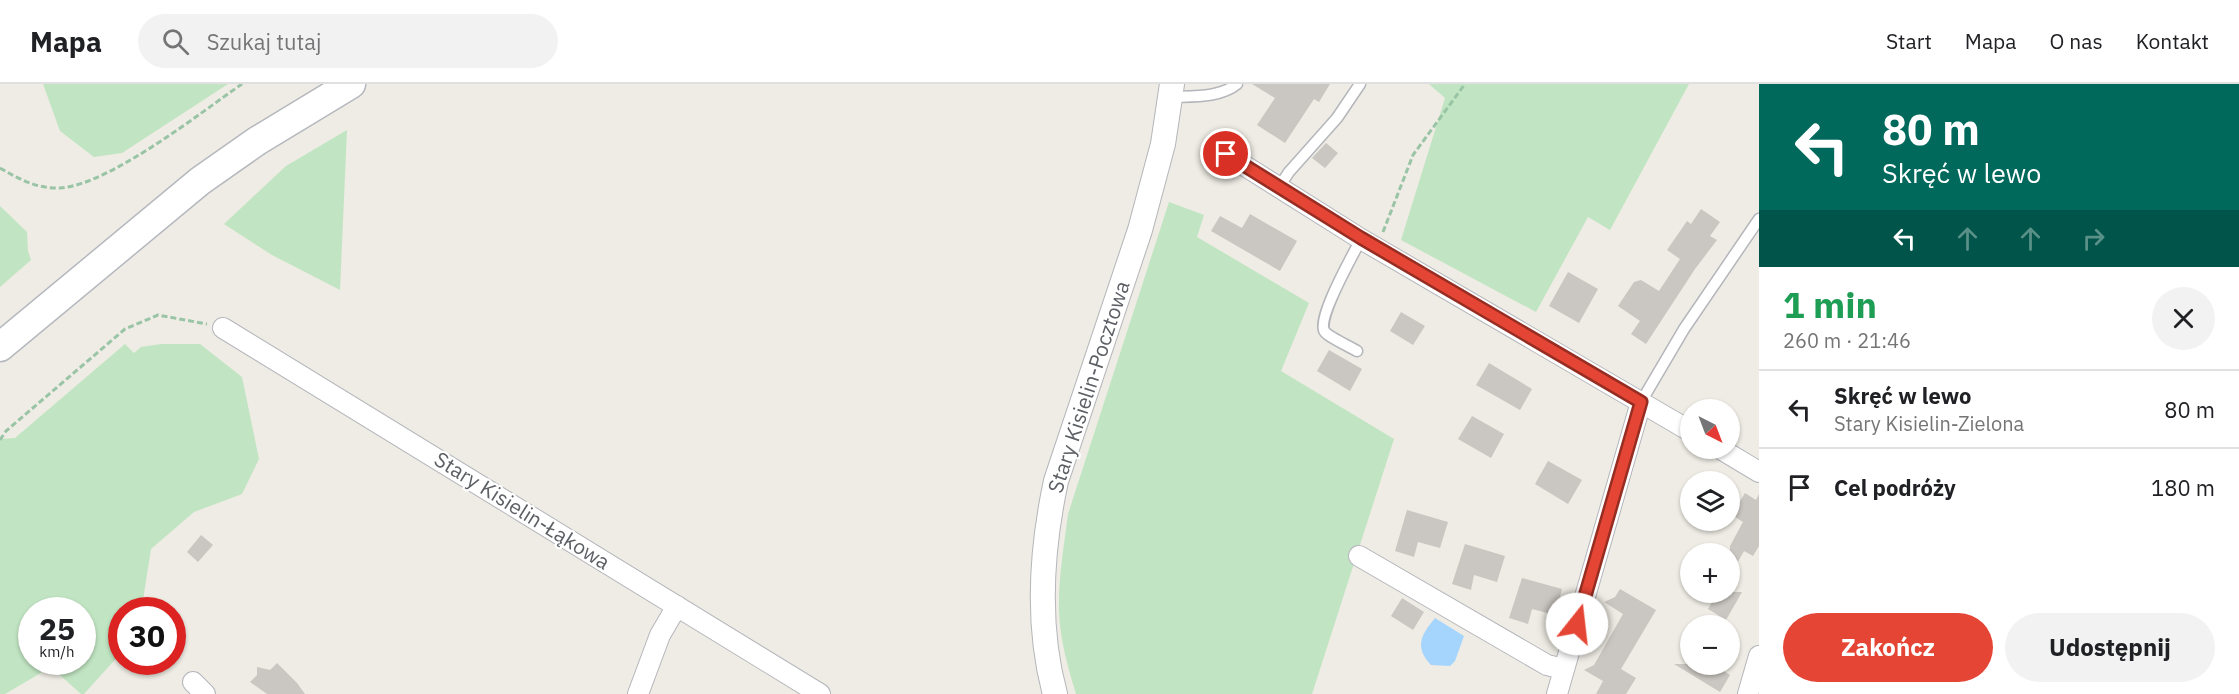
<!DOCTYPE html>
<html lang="pl">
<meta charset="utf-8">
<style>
body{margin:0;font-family:"IBM Plex Sans",sans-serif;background:#f2f2f2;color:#202124;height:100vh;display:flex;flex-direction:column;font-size:22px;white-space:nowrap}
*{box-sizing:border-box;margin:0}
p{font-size:20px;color:#757577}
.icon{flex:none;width:33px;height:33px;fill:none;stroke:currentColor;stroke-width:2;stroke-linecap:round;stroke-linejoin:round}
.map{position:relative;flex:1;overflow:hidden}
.details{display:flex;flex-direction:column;background:#fff;width:480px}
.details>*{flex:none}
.hud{background:#00695c;color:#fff;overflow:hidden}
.needle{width:39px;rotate:138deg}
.controls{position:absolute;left:1680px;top:315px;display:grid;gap:12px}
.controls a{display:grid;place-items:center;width:60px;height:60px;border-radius:50%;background:#fff;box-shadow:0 2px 4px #0004;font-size:30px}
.speed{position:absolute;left:18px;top:513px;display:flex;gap:12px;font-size:30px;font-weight:700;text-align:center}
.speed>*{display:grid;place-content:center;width:78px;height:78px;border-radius:50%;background:#fff;box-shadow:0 2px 4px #0004;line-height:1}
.speed small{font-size:15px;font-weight:400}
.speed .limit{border:9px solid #d22;background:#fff;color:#111}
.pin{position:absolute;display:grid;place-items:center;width:51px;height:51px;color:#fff;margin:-26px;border:3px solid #fff;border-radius:50%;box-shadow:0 2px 6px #0007}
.me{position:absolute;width:66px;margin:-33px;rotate:16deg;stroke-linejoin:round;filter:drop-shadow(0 0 4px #0008)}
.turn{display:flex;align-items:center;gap:21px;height:126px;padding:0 24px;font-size:27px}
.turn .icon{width:78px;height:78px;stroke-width:2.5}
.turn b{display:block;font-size:42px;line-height:51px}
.lanes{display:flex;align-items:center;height:57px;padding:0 24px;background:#0003;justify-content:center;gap:30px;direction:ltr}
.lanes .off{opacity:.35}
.round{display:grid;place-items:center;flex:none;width:63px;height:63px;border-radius:32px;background:#f2f2f2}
.overview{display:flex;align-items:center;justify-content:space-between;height:102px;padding:0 24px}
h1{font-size:36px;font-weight:800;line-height:45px;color:#1e9e55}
.primary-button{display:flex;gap:12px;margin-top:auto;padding:12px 24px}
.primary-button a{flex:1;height:69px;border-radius:36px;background:#e54534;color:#fff;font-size:24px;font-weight:800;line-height:69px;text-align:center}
.primary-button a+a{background:#f2f2f2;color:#202124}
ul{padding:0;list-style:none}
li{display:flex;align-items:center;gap:18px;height:78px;padding:0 24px;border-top:2px solid #e0e0e0}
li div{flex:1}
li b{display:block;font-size:22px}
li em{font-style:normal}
header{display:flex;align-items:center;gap:36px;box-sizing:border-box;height:84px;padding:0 30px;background:#fff;border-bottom:2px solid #e0e0e0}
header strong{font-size:28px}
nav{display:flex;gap:33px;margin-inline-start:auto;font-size:21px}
.search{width:420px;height:54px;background:#f2f2f2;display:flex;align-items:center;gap:15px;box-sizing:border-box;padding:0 21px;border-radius:33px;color:#757577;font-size:22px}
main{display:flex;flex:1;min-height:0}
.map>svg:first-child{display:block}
.green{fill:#c1e5c2;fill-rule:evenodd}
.water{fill:#a5d5fd}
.building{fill:#cac6c1}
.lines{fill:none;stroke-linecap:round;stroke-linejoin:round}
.service-casing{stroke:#b4b6bb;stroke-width:13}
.minor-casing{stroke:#b4b6bb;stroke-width:22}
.tertiary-casing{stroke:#b4b6bb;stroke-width:26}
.secondary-casing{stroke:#b5b8be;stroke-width:31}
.path{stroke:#99c4a6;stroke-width:3;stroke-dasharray:6 3;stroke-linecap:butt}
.service{stroke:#fff;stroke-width:10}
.minor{stroke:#fff;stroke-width:20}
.tertiary{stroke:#fff;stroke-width:24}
.secondary{stroke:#fff;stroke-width:28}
.route-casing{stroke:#952d22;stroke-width:15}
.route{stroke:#e54534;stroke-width:10}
.labels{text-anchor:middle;stroke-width:4.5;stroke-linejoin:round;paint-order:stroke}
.street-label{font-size:21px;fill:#5c5f64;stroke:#fff}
</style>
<header>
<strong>Mapa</strong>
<div class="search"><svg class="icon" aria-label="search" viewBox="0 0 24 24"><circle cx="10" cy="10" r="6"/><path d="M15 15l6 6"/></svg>Szukaj tutaj</div>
<nav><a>Start</a><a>Mapa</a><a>O nas</a><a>Kontakt</a></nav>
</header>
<main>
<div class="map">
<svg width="1759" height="610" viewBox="0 0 1759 610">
<rect width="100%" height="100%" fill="#eeece4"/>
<!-- green -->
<path class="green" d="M43 0H228L122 69 94 73 60 47Z
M1429 0H1689L1610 146 1588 133 1536 228 1401 156 1445 14Z
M347 46 340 206 272 171 224 140 286 82Z
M1169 118 1204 131 1197 153 1309 219 1281 287 1394 355 1312 610H1076C1068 584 1060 555 1059 528 1058 496 1064 462 1068 430Z
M0 122 27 148 28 167 31 176 0 203Z
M125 260 134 269 141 263 161 260H200L242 293 259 375 242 410 194 428 151 465 143 516 139 526H122L121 569 84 610H81L51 583 5 610H0V355L15 354ZM82 526V578H32V526Z"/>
<!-- water -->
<path class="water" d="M1435 534 1464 552 1455 577 1450 582 1431 581C1414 563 1421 551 1435 534Z"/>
<!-- building -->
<path class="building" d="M1252 0H1330L1319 18 1314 15 1285 59 1257 41 1275 14Z
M1326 59 1338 69 1325 84 1312 74Z
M1701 125 1720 138 1710 152 1717 156 1695 185 1646 260 1631 250 1640 237 1618 222 1634 198 1641 196 1659 207 1680 175 1667 166 1687 137 1691 140Z
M1250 130 1297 157 1280 187 1211 147 1220 132 1242 144Z
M1568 188 1598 205 1579 239 1549 222Z
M1401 228 1425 242 1413 261 1390 247Z
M1329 266 1362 285 1350 307 1317 287Z
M1489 279 1532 305 1520 326 1476 301Z
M1472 332 1504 350 1491 374 1458 355Z
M1548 377 1582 396 1568 420 1535 400Z
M1745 409 1756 416 1759 410V462L1753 472 1744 467 1730 492V462L1743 438 1732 431Z
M1407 426 1448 438 1440 464 1418 458 1414 473 1395 467Z
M201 451 213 461 198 478 187 468Z
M1465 460 1505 472 1497 498 1474 491 1471 506 1452 500Z
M1522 494 1562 505 1555 531 1532 525 1528 540 1509 534Z
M1620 505 1656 526 1621 585 1636 594 1626 610H1596L1603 597 1584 586 1594 581 1623 530 1604 518 1615 513Z
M1718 508H1742L1726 536 1708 525Z
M1402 514 1424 528 1413 546 1391 532Z
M277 579 297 599 305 610H267L250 598 257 591V583L270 586Z
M1674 580H1713L1730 591 1720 608Z"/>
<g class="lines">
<defs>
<path id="service" d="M1171 13C1192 12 1220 14 1237 0
M1279 103 1289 88 1337 34 1360 0
M1357 267C1349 262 1330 254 1325 248 1315 237 1354 169 1361 155
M1641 318 1684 245 1759 135"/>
<path id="minor" d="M1226 70 1361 155 1690 347
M223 244 820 610
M1719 364 1759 388
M1359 472 1547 581 1564 585
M193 598 205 610
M638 610 660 551 677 522
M1557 610 1641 318
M1748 610 1759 572"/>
<path id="tertiary" d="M1055 610C1036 540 1041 467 1056 397L1140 146 1163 60 1172 0"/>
<path id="secondary" d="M0 263 200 97 257 57 351 0"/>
</defs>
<!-- service casing -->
<use href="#service" class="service-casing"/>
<!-- minor casing -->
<use href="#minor" class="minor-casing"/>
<!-- tertiary casing -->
<use href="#tertiary" class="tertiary-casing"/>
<!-- secondary casing -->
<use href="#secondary" class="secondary-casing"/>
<!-- path -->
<path class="path" d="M0 84C19 95 37 105 60 104 109 101 200 29 242 0
M1383 148 1413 71 1465 0
M0 356 6 347 125 245 158 231 207 240"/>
<!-- service -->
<use href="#service" class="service"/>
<!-- minor -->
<use href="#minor" class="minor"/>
<!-- tertiary -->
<use href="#tertiary" class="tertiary"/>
<!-- secondary -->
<use href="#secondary" class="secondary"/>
</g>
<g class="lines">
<defs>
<path id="route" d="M1226 70 1361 154 1641 318 1577 540"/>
</defs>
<!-- route casing -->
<use href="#route" class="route-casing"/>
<!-- route -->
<use href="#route" class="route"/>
</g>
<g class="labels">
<!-- street labels -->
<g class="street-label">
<text transform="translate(1089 303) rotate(-72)" y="7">Stary Kisielin-Pocztowa</text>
<text transform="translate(522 427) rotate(32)" y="7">Stary Kisielin-Łąkowa</text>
</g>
</g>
</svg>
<div class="controls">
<a><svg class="needle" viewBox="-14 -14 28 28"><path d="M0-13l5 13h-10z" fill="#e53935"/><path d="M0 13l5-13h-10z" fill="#757577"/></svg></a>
<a><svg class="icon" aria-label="layers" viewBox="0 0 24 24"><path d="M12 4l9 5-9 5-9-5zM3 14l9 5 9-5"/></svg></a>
<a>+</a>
<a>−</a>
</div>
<div class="speed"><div>25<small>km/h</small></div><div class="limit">30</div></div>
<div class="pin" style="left:1226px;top:70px;background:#d93025"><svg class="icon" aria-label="arrive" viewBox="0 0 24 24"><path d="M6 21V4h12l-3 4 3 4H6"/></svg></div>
<svg class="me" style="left:1577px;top:540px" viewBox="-20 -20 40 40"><circle r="19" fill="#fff"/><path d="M0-13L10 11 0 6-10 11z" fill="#e54534"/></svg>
</div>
<section class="details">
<div class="hud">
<div class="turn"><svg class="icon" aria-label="left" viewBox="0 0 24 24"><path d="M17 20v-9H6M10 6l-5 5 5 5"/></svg><div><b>80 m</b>Skręć w lewo</div></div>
<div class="lanes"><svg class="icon" aria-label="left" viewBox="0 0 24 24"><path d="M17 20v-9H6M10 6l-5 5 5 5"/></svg><svg class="icon off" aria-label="ahead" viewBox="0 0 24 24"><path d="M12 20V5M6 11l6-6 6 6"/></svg><svg class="icon off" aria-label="ahead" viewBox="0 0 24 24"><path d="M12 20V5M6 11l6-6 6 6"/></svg><svg class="icon off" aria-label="right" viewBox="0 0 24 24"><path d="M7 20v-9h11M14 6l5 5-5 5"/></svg></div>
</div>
<div class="overview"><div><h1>1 min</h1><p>260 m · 21:46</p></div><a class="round"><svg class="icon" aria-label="close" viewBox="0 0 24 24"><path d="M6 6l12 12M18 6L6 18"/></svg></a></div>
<ul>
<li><svg class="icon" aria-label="left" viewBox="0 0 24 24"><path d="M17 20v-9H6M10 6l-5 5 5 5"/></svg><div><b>Skręć w lewo</b><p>Stary Kisielin-Zielona</p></div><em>80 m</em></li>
<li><svg class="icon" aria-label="arrive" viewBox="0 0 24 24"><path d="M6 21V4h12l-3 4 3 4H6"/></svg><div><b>Cel podróży</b></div><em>180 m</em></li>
</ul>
<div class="primary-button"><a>Zakończ</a><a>Udostępnij</a></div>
</section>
</main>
